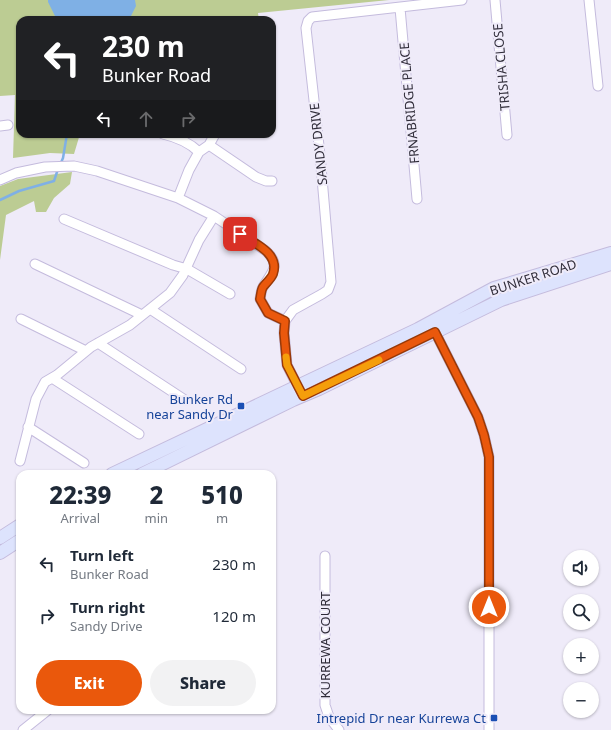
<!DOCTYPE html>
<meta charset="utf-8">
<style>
body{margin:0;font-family:"Noto Sans",sans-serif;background:#f2f2f3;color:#1f2937;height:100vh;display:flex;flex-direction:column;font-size:15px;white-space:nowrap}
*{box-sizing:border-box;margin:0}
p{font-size:13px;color:#747a83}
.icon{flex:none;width:22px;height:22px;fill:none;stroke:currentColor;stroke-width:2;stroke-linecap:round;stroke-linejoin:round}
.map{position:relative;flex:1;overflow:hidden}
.details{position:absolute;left:16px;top:470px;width:260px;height:244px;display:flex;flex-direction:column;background:#fff;border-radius:12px;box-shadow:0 1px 3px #0004}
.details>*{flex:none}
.hud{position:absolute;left:16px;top:16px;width:260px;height:122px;border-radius:12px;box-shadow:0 1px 3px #0004;background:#202124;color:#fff;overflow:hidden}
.buttons{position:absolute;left:563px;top:550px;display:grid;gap:8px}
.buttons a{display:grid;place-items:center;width:36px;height:36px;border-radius:50%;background:#fff;box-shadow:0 1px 3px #0004;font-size:20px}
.pin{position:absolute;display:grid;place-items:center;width:34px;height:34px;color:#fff;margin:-17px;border-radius:8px;box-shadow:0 2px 6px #0006}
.me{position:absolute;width:44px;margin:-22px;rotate:0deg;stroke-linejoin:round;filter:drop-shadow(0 0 3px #0008)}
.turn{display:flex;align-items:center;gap:14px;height:84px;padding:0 20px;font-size:18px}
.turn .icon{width:52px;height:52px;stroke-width:2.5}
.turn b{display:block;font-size:28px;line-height:34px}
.lanes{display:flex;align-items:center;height:38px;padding:0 20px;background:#0003;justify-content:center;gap:20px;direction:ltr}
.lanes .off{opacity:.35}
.eta{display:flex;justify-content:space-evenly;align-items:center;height:68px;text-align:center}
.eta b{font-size:24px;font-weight:800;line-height:28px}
.cta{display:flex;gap:8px;margin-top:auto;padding:8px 20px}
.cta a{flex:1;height:46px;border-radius:24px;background:#ea580c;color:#fff;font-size:16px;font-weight:800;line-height:46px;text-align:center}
.cta a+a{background:#f2f2f3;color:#1f2937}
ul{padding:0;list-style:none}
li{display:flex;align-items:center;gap:12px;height:52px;padding:0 20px}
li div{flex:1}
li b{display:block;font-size:15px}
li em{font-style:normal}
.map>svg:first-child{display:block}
.green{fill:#bccc93}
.water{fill:#7fb0e5}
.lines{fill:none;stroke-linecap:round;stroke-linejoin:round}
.stream{stroke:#7fb0e5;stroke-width:2.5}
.street-casing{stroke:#c4bbdd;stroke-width:11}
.secondary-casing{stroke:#c4bbdd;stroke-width:14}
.street{stroke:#fff;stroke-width:9}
.secondary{stroke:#dde3fd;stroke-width:12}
.route-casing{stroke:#983908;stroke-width:10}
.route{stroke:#ea580c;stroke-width:7}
.slow{stroke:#f59e0b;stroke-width:7}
.transit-dot{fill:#1a4fb4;stroke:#efebf9;stroke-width:1.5}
.labels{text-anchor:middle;stroke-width:4;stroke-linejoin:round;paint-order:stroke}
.street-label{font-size:13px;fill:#302d3a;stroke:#efebf9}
.transit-label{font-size:13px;fill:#164399;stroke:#efebf9;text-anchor:end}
</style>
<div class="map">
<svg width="611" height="730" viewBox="0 0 611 730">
<rect width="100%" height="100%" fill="#efebf9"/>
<!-- green -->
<path class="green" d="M0 0H389L258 13 259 20H20V134H80L74 154 50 153 13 158 15 95 0 96Z
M72 172 70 184 54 198 46 212H36L34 201 6 215 0 260V186L18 179Z"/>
<!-- water -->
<path class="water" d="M48 0H135L136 6 129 20H87L55 16 48 2Z"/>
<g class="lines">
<!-- stream -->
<path class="stream" d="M60 165 63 158 67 134
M0 200 19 191 54 181 58 169"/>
<defs>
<path id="street" d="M495 0 507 135
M589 0 598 86
M400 8 417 199
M0 126 8 125
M163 134C176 137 189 142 199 152
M209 145 256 177 266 181H272
M0 180 16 173 45 167 74 166 97 171 178 198 214 216 266 251C282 266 271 273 263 287 261 290 261 295 260 299L268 313 285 321
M178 198 189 170 199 152 209 145 215 134
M64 219 173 265 187 269 230 294
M35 264 142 315
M150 309 241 369
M21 319 86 351
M433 328 478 417 484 435 489 457V730
M98 343 185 400
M52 378 139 434
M300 391 287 365 284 333 285 321 293 310 322 294 328 290 331 282 320 155 306 28 308 21 312 17 462 0
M28 427 84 463
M20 461 36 399 45 382 57 375 91 347 130 325 170 293 183 275 199 240 214 216
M325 556V705L329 717 339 730
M23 730 48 710"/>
<path id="secondary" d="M112 474 418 329 494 288 611 253
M142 474 293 400 319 389 501 300 611 264
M0 538 20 525
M0 553 20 540"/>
</defs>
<!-- street casing -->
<use href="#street" class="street-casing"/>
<!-- secondary casing -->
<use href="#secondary" class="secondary-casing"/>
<!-- street -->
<use href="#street" class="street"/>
<!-- secondary -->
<use href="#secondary" class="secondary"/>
</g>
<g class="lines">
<defs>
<path id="route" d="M240 234C254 243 280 253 273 274 271 279 266 283 263 287 261 290 261 295 260 299L268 313 285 321 284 333 287 365 303 396 435 332 478 417 484 435 489 457V607"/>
</defs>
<!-- route casing -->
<use href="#route" class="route-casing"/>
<!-- route -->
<use href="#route" class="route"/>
<!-- slow -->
<path class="slow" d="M286 357 287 365 303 396 379 360"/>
</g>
<!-- markers -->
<g class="transit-dot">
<rect x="237" y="402" width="8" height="8" rx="2"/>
<rect x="490" y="714" width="8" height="8" rx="2"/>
</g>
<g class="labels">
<!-- street labels -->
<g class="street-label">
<text transform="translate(501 67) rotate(-95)" y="5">TRISHA CLOSE</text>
<text transform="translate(409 103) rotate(-95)" y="5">FRNABRIDGE PLACE</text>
<text transform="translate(318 144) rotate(-96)" y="5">SANDY DRIVE</text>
<text transform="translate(533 277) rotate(-18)" y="5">BUNKER ROAD</text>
<text transform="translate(325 645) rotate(-90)" y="5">KURREWA COURT</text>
</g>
<!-- transit labels -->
<g class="transit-label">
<text x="233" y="404">Bunker Rd<tspan x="233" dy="15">near Sandy Dr</tspan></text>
<text x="486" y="723">Intrepid Dr near Kurrewa Ct</text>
</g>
</g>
</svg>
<div class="buttons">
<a><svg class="icon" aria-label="sound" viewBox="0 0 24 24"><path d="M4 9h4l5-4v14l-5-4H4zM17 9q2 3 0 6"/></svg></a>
<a><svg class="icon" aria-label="search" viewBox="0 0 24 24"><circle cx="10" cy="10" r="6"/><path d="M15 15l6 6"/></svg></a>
<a>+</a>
<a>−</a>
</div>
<div class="pin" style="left:240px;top:234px;background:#d93025"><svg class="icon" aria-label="arrive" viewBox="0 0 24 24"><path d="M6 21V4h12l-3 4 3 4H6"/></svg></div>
<svg class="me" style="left:489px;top:607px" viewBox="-20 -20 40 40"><circle r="17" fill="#ea580c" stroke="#fff" stroke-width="3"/><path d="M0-11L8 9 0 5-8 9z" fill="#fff"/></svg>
<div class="hud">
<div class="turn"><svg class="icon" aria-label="left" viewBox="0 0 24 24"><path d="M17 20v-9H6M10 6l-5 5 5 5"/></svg><div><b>230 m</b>Bunker Road</div></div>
<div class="lanes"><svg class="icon" aria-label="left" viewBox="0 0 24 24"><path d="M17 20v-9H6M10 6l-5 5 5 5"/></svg><svg class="icon off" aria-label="ahead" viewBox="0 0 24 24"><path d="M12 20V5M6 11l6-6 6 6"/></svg><svg class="icon off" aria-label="right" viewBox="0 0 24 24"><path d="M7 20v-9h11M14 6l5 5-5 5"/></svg></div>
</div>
<section class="details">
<div class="eta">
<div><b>22:39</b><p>Arrival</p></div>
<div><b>2</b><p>min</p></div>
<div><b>510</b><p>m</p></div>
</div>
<ul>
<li><svg class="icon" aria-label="left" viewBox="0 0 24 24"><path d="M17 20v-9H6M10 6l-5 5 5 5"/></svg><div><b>Turn left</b><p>Bunker Road</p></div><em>230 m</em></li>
<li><svg class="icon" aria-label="right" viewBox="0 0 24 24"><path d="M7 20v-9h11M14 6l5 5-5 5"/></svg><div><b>Turn right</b><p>Sandy Drive</p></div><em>120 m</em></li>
</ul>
<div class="cta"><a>Exit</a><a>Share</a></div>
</section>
</div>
